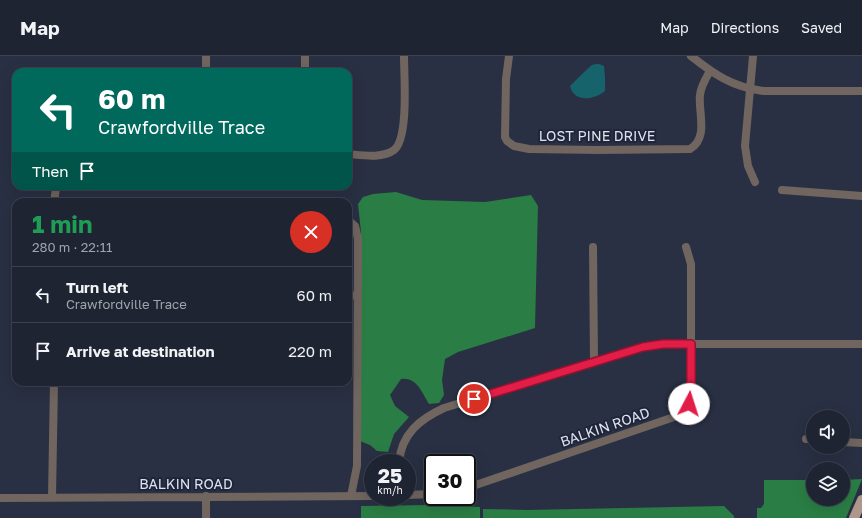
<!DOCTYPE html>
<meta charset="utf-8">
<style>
body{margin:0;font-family:"Golos Text",sans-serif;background:#272c3a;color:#f1f3f6;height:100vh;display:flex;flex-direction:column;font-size:15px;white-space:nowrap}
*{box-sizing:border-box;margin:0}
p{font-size:13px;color:#a1a4ac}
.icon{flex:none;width:22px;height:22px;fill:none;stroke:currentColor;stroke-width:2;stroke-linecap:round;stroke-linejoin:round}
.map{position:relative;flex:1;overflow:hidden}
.panel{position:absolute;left:12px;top:142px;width:340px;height:188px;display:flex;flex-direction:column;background:#1f2432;border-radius:12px;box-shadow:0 4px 16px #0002,0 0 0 1px #3c414d}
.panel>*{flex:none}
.guide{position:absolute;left:12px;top:12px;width:340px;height:122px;border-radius:12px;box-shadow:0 4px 16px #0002,0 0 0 1px #3c414d;background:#00695c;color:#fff;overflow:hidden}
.fabs{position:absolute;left:806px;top:354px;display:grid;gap:8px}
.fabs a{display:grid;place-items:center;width:44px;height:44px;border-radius:50%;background:#1f2432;box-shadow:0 4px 16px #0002,0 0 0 1px #3c414d;font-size:20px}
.speed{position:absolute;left:364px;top:398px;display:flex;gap:8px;font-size:20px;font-weight:700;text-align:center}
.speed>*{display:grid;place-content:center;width:52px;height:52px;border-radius:50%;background:#1f2432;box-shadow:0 4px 16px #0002,0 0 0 1px #3c414d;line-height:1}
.speed small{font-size:10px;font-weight:400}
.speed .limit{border:2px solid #111;border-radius:6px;background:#fff;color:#111}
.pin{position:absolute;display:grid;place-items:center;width:34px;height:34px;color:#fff;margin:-17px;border:2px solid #fff;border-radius:50%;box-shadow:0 1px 4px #0007}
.me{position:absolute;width:44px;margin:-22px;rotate:5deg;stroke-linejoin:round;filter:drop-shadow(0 0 3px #0008)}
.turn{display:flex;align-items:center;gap:14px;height:84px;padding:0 20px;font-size:18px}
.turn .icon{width:52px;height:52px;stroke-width:2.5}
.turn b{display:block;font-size:28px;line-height:34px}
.then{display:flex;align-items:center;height:38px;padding:0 20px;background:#0003;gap:8px;font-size:15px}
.round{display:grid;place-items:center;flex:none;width:42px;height:42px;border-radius:21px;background:#272c3a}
.overview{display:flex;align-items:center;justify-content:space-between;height:68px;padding:0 20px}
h1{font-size:24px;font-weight:700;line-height:30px;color:#1e9e55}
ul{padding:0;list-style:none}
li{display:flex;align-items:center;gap:12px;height:56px;padding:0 20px;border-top:1px solid #3c414d}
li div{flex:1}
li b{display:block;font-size:15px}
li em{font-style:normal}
header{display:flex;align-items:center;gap:24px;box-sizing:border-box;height:56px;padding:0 20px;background:#1f2432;border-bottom:1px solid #3c414d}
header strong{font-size:19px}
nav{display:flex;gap:22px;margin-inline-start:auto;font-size:14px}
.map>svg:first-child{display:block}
.forest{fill:#2a7e45}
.water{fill:#16636c}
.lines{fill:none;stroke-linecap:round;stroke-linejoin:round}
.minor{stroke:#70655f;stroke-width:8}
.major{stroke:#ae988c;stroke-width:10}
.route-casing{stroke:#92132f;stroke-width:10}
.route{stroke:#e11d48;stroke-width:7}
.labels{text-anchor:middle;stroke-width:4;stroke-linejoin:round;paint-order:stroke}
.street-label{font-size:14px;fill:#dde2ef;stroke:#1f2639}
</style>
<header>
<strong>Map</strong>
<nav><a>Map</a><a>Directions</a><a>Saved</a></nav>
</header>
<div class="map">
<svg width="862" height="462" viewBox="0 0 862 462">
<rect width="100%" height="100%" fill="#293043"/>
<!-- forest -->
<path class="forest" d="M396 136 422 144 485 146 531 139 538 150 535 272 458 296 445 303 442 324 444 339 439 347 429 348C422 336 416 320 401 323L390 339 395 350 409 361 394 378 388 396 377 395 370 389 360 385 361 176 358 148 363 141 373 138Z
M862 423 846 462H757V452H761L764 448V424H813V443H843V424Z
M429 449 480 451V462H361V450Z
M724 450 734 460V462H483V453L528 454Z"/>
<!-- water -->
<path class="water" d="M599 8 604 10 605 22V35C594 44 574 47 570 30 572 28 590 10 592 9 594 8 597 8 599 8Z"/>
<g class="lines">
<!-- minor -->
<path class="minor" d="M509 0 506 23 505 81 507 85 514 90 529 93 598 94 690 93C709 82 698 56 700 39 701 30 706 22 710 15
M691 0C714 18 732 31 763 35H862
M753 0 745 90 748 110 755 126
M206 16V0
M305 16V0
M348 98C361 99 382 103 394 94 409 83 404 19 404 0
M782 134 862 140
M54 146 56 132
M348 164 355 170 358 183V203L357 410 351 440
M593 191 594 306
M348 239 357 240
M806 383H813
M843 386 862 387
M399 407C401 378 420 363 444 352L643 291 663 288H862
M467 432 674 361C688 353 691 350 691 334V208L686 191
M407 439 433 438
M206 440V462
M52 441 54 326
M0 442 373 440"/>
<!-- major -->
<path class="major" d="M854 462 862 444"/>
</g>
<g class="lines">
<defs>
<path id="route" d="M474 343 643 291 663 288H691V334L689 348"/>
</defs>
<!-- route casing -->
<use href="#route" class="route-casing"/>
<!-- route -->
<use href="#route" class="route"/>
</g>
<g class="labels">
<!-- street labels -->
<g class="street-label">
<text x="597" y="85">LOST PINE DRIVE</text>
<text transform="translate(605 371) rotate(-19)" y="5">BALKIN ROAD</text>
<text x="186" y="433">BALKIN ROAD</text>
</g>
</g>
</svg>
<div class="fabs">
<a><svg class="icon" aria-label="sound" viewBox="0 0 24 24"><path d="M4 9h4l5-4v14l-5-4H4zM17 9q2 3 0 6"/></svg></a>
<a><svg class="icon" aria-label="layers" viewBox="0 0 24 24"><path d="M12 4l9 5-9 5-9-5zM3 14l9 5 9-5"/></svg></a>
</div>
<div class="speed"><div>25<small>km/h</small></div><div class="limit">30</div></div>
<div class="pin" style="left:474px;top:343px;background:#d93025"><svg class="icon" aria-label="arrive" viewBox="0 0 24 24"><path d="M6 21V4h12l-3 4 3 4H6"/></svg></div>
<svg class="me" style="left:689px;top:348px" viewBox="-20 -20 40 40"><circle r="19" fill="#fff"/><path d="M0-13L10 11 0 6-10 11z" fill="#e11d48"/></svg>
<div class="guide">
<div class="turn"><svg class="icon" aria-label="left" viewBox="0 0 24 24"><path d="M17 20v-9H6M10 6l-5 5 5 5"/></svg><div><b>60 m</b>Crawfordville Trace</div></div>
<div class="then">Then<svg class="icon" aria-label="arrive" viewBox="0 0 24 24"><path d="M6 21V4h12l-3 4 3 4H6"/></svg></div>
</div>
<section class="panel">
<div class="overview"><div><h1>1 min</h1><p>280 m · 22:11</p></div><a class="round" style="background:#d93025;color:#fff"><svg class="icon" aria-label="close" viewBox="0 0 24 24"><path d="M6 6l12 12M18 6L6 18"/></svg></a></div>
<ul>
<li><svg class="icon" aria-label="left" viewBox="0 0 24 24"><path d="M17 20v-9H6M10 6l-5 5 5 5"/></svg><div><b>Turn left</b><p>Crawfordville Trace</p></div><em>60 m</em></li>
<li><svg class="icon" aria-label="arrive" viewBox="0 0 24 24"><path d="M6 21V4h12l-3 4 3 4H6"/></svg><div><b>Arrive at destination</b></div><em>220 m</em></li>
</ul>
</section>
</div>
